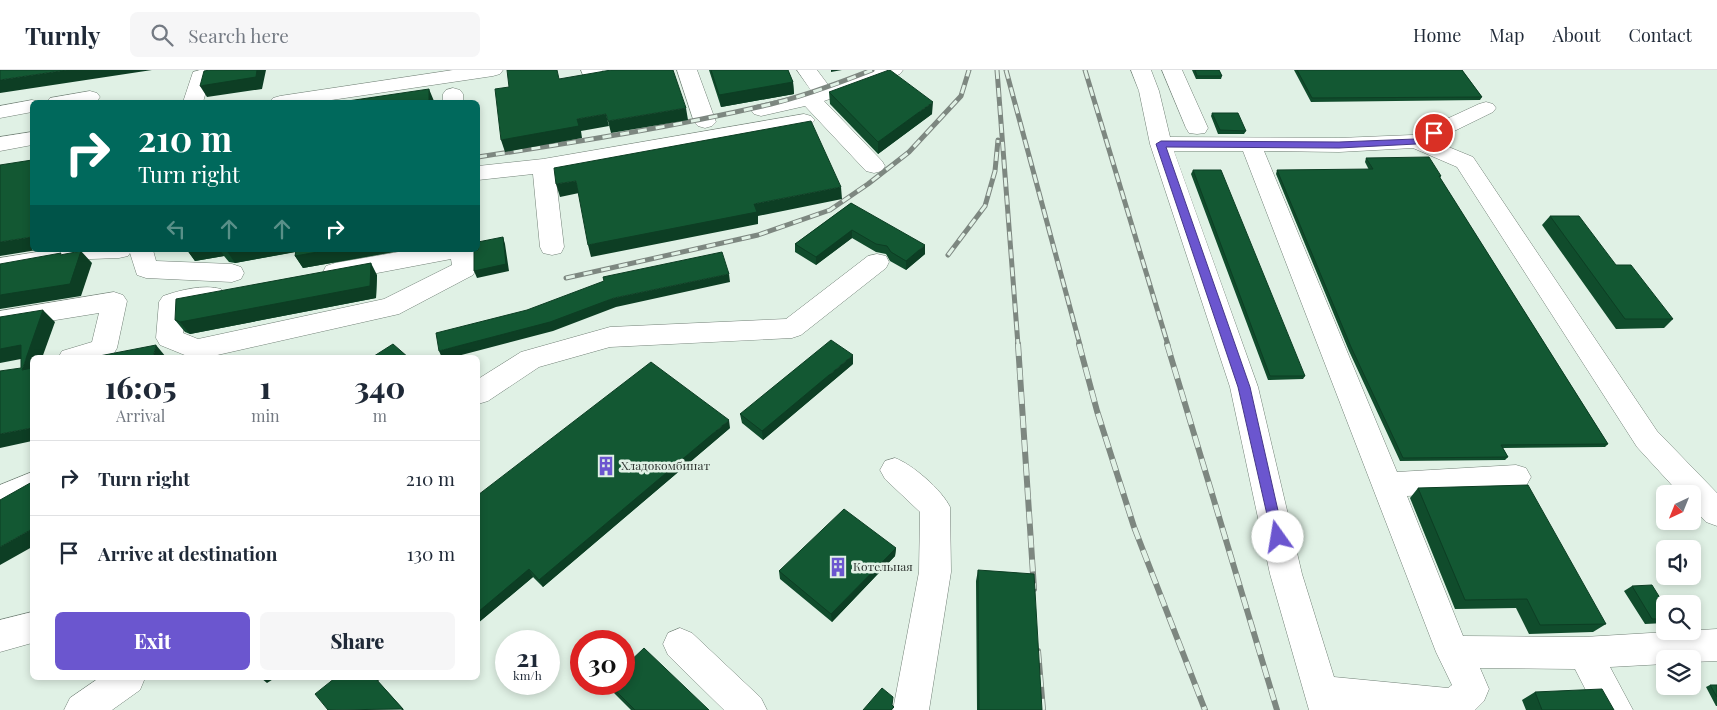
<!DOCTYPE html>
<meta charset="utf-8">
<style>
body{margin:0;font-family:"Playfair Display",serif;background:#f6f6f7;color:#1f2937;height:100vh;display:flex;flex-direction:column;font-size:19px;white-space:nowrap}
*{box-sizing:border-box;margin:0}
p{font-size:16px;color:#747a83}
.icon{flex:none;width:28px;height:28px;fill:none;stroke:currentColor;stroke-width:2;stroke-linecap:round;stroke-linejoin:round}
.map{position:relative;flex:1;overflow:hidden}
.details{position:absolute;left:30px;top:285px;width:450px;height:325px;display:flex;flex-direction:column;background:#fff;border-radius:8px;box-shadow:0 2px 8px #0003}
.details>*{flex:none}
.guide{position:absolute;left:30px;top:30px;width:450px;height:152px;border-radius:8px;box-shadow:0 2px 8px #0003;background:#00695c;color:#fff;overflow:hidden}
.needle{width:32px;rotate:223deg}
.tools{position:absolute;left:1656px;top:415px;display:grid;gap:10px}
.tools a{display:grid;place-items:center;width:45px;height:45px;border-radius:8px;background:#fff;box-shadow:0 2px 8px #0003;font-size:25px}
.speed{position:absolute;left:495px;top:560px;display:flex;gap:10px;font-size:25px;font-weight:700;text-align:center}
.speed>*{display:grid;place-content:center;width:65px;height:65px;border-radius:50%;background:#fff;box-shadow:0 2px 8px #0003;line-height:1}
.speed small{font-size:12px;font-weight:400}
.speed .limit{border:8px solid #d22;background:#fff;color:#111}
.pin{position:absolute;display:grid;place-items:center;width:42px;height:42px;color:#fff;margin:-21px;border:2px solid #fff;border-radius:50%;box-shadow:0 1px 5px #0007}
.me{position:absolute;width:55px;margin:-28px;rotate:347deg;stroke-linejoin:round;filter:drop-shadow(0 0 4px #0008)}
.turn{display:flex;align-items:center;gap:18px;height:105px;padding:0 25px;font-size:22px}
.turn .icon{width:65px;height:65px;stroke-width:2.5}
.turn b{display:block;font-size:35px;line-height:42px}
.lanes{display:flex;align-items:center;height:48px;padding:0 25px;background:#0003;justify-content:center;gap:25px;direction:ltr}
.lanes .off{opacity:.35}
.eta{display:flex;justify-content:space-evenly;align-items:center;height:85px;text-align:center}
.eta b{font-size:30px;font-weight:800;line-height:35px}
.action{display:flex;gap:10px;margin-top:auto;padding:10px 25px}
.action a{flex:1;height:58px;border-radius:8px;background:#6b56cf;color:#fff;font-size:20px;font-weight:800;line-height:58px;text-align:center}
.action a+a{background:#f6f6f7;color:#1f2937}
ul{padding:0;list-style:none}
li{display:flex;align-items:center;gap:15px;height:75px;padding:0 25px;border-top:1px solid #e0e1e3}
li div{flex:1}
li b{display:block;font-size:19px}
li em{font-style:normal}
header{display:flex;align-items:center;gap:30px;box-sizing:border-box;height:70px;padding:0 25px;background:#fff;border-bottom:1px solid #e0e1e3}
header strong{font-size:24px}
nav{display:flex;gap:28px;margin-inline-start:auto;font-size:18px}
.search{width:350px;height:45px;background:#f6f6f7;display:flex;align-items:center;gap:12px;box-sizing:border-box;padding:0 18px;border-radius:8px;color:#747a83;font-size:19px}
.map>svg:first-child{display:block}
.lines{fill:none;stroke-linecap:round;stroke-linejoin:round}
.minor-casing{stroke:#728177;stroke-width:1}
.minor{fill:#fff;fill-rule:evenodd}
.rail-far1-casing{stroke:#7d8780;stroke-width:5}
.rail-casing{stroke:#7d8780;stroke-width:6}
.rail-far1{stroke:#e0f1e5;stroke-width:3;stroke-dasharray:9;stroke-linecap:butt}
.rail{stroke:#e0f1e5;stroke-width:4.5;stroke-dasharray:12;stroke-linecap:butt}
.wall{fill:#104c2c}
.shaded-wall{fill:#0d3e24}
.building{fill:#135833;stroke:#0d3e24}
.route{fill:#6b56cf;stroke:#463887}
.labels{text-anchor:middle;stroke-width:5;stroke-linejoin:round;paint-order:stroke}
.poi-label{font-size:12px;fill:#313733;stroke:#e0f1e5;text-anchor:start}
</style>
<header>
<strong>Turnly</strong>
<div class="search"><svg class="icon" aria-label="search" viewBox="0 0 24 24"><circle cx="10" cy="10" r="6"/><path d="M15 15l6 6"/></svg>Search here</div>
<nav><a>Home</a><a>Map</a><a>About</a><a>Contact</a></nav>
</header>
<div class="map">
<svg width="1717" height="640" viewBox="0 0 1717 640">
<rect width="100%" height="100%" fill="#e0f1e5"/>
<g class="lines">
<defs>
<path id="minor" d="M200 0H252L249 4 209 11 203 32H183L193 2Z
M453 0H503L500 4 493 6 318 32H270L273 28 280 26Z
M581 0H603L600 4 590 7 583 5Z
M677 0H697L716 52 712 56 705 58 698 56 694 52Z
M797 0H817L829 16 874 0H903L900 4 824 31 882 91 885 96 882 101 874 103 866 101 805 36 761 46 754 44 751 40 754 36 812 22Z
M1131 0H1151L1159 21 1170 67 1339 68 1412 65 1479 34 1486 32 1493 34 1496 38 1493 42 1434 71 1473 87 1657 361 1717 423V456L1706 452 1692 437V424H1680L1637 377 1457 97 1413 78 1339 82 1264 81 1397 402 1516 395 1526 398 1531 407 1526 416 1516 419 1407 426 1463 566 1584 567 1717 559V591L1692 592V589H1665V594L1610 597 1633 640H1596L1575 599 1480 598 1489 619 1484 631 1475 640H1309L1270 504 1230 317 1150 74 1139 21ZM1174 81H1243L1436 582 1452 615 1448 618 1334 607 1302 504 1258 317Z
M1162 0H1182L1208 58 1205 63 1197 64 1189 63 1186 58Z
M453 18 460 20 463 24V32H443V24L446 20Z
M90 21 97 23 100 27 97 31 47 32 50 28Z
M32 30 40 32H32V42L0 48V36Z
M804 44 811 46 815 50 811 54 555 101 564 177 561 183 552 185 543 183 540 177 533 104 478 110V96L543 89Z
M32 62V75L0 81V67Z
M49 180H153L156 191 232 194 241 197 244 203 241 209 232 212 146 208 137 205 130 183 128 186 119 188 91 189 0 206V188Z
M410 180H475L476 199 473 205 399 244 204 288H192L160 275 156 268 159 232 163 226C180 220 204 214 221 219L225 225 221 231 184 239 183 263 198 269 384 229 452 195 451 189 335 211 326 208 323 202 326 196 335 193Z
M877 184 886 186 889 192 886 198 801 265 792 268 610 277 539 297 488 331 478 334V309L521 282 610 257 786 249 868 186Z
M114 222 123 225 127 231 117 278 113 285 105 288H58L62 281 92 272 99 243 0 259V241Z
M895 388C912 394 942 420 950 437L951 502 929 640H893L919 502 920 442 885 409 880 400 885 391Z
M32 402V428L0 442V415Z
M32 542V573L0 582V550Z
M680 558 692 563 761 628 767 640H724L668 585 663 574 668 563Z
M99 608H145L140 620 112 640H64L70 628Z"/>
</defs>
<!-- minor casing -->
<use href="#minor" class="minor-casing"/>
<!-- minor -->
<use href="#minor" class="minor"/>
<defs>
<path id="rail-far1" d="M997 0 1018 275
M1006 0 1080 275
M1085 0 1168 275
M478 87C576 72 674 57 771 34 805 26 839 13 872 0
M948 185 985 136 995 101 998 70
M566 208 758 165 830 140 868 114 909 82 961 26 969 0"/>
<path id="rail" d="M1018 274 1034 519
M1079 274 1097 341 1134 457 1205 640
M1167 274 1277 640
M1038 581 1043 640"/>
</defs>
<!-- rail-far1 casing -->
<use href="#rail-far1" class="rail-far1-casing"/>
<!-- rail casing -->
<use href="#rail" class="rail-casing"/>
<!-- rail-far1 -->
<use href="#rail-far1" class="rail-far1"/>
<!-- rail -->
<use href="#rail" class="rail"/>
</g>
<!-- wall -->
<path class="wall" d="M709 0H788L793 12 794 24 721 37Z
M1192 0H1219L1222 6 1221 9H1196Z
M1294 0H1462L1482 27 1480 30 1311 32Z
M829 22 932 44 878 84 830 34Z
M1212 43 1246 61 1244 64H1218L1211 46Z
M1366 88 1441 106 1440 108 1608 374 1605 377 1503 378 1508 387 1505 390 1400 391 1349 281 1276 104 1277 100H1369L1365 92Z
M1193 100 1305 306 1303 309 1268 310 1191 104Z
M851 133 925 184 906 200 890 191 886 184 876 182 852 168 816 195 795 182V174Z
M1550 146 1616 195 1673 249 1664 258 1616 259 1542 155Z
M187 180H405L303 198 295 186 296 182 235 193 229 192 224 186 195 191Z
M377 205 376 228 190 264 185 262 175 250Z
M853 294 763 370 742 353 740 344Z
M730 358 543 517 533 507 478 553V425Z
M1418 418 1606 554 1593 562 1529 564 1516 538 1455 539 1410 428Z
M896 478 895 486 832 552 780 509 779 501Z
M978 500 1042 640H977L976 511Z
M1632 516 1665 536V553L1645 554 1624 521Z
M608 614H624L709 640H631L612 621Z
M1710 615H1717V636H1716L1706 617Z
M1535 622 1614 640H1526L1522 630Z"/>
<!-- shaded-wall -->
<path class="shaded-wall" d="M67 0H152L0 23V10Z
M257 0H266L262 19 207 27 200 16Z
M831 0H842L831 2Z
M793 12 794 24 721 37 719 25Z
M429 19 434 31V32H429Z
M933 32 932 44 878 84V72Z
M686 38 688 50 611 63 608 51Z
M606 44 609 56 581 61 582 68 505 82 501 70 577 49Z
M576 111 579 123 560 127 556 114Z
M841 117 842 129 758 146V154L591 187 588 175 754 134Z
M852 160V168L816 195V187Z
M32 167V180H37L0 186V172Z
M503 167 505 174 509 201 477 208 474 201Z
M925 175V184L906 200V191Z
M187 180H220L224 186 195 191Z
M233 180H305L235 193 227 181Z
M329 180H405L303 198 295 186Z
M81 181 92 193 81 226 0 239V225Z
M371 193 377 205 376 228 190 264 180 252Z
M729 204 730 212 616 237 553 261 450 288H442L439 281 614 228Z
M43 240 55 252 42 288H32V310L22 300 26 288 0 293V279Z
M156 275 166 287V288H153Z
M853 285V294L763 370 762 361Z
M729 350 730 358 543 517 539 510Z
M32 358V371L0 378V364Z
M32 459V477L0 495V477Z
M896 478 895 486 832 552 831 544Z
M529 499 533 507 478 553V542Z
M261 608H275L267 613Z
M375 608H379L381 609 378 611 404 640H402Z"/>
<!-- building -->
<path class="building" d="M0 0H67L0 10Z
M210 0H257L256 7 200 16 204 1Z
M507 0H557L559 9 611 0H673L686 38 608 51 606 44 577 49 579 56 501 70 495 19 509 17Z
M711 0H788L793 12 719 25Z
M889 0H890L933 32 878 72 829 22Z
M1195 0H1219L1222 6H1197Z
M1297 0H1462L1482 27 1312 28Z
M429 19V32H341Z
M1212 43H1238L1246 61 1220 60Z
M811 51 841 117 754 134 757 142 588 175 576 111 556 114 554 98Z
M1429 87 1441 106H1439L1608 374 1501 375 1508 387 1403 388 1351 277 1277 100 1373 99 1366 88Z
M32 90V167L0 172V95Z
M1193 100H1221L1305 306H1270Z
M851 133 925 175 906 191 891 182 887 176 876 174 852 160 816 187 795 174Z
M1550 146H1579L1616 195H1631L1673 249H1625Z
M503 167 506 194 474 201V180H478V172Z
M296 180H329L295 186Z
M81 181 70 214 0 225V194L61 183 60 185Z
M722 182 729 204 614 228 550 252 439 281 436 263 527 240 604 211 603 207Z
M371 193 370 216 180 252 175 250 176 229Z
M43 240 22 300 32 298V358L0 364V301L21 298V275L0 279V247Z
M831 270 853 285 762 361 740 344Z
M393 274 409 288H371Z
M156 275 153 288H89Z
M651 292 729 350 539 510 529 499 478 542V425Z
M32 412V459L0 477V430Z
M1528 415 1606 554 1540 555 1527 529 1465 530 1418 418Z
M844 439 896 478 831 544 779 501Z
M978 500 1034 504 1042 640H979Z
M1652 515 1665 536V549H1652L1632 516Z
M644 578 709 640H635L609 614H624V597Z
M335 608H375L403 639 328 640 315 624Z
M1710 615H1717V627Z
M882 618 893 627 892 635 894 637 891 640H863Z
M1602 619 1614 640H1542L1535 622Z"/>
<!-- route -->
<path class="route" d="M1434 60 1437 61V65L1416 74 1339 78 1166 77 1250 317 1284 467 1282 471 1278 472 1273 471 1238 317 1156 74 1161 71 1339 72 1415 69Z"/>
<!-- icons -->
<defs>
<symbol id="building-bare" viewBox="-9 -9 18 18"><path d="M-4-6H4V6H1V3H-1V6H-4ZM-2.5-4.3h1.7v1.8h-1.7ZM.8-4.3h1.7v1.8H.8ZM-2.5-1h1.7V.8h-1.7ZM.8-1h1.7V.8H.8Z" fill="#6b56cf" stroke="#e0f1e5" stroke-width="2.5" paint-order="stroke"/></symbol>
</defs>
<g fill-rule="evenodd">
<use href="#building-bare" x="592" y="382" width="28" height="28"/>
<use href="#building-bare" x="824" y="483" width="28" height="28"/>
</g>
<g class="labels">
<!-- poi labels -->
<g class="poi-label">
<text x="621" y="400">Хладокомбинат</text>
<text x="853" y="501">Котельная</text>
</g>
</g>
</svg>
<div class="tools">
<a><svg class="needle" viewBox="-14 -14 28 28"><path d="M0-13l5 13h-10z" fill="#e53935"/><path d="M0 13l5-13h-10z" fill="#747a83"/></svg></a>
<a><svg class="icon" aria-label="sound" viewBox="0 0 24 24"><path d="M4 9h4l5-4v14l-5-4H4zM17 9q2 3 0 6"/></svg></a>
<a><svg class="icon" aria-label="search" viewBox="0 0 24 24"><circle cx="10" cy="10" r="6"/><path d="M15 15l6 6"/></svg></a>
<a><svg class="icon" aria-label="layers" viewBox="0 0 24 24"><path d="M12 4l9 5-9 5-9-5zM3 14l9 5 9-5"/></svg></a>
</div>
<div class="speed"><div>21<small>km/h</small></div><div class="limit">30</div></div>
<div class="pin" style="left:1434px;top:63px;background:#d93025"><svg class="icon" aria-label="arrive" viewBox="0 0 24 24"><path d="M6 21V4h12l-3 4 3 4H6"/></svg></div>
<svg class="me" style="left:1278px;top:467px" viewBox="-20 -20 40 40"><circle r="19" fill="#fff"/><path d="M0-13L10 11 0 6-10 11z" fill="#6b56cf"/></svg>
<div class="guide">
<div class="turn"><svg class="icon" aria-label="right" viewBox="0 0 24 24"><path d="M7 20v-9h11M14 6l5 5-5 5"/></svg><div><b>210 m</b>Turn right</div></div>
<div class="lanes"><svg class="icon off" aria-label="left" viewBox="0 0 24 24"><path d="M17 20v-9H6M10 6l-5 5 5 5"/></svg><svg class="icon off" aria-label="ahead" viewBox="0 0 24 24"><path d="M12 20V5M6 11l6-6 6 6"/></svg><svg class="icon off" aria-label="ahead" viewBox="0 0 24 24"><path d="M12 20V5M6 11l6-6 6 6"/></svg><svg class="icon" aria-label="right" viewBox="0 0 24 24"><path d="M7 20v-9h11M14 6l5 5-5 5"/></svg></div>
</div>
<section class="details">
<div class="eta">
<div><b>16:05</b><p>Arrival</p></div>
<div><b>1</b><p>min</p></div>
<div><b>340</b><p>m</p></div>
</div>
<ul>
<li><svg class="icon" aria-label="right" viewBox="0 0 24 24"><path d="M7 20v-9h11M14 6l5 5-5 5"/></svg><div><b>Turn right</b></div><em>210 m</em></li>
<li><svg class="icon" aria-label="arrive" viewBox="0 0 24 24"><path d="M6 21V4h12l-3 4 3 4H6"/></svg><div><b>Arrive at destination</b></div><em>130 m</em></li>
</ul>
<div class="action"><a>Exit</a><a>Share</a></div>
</section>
</div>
